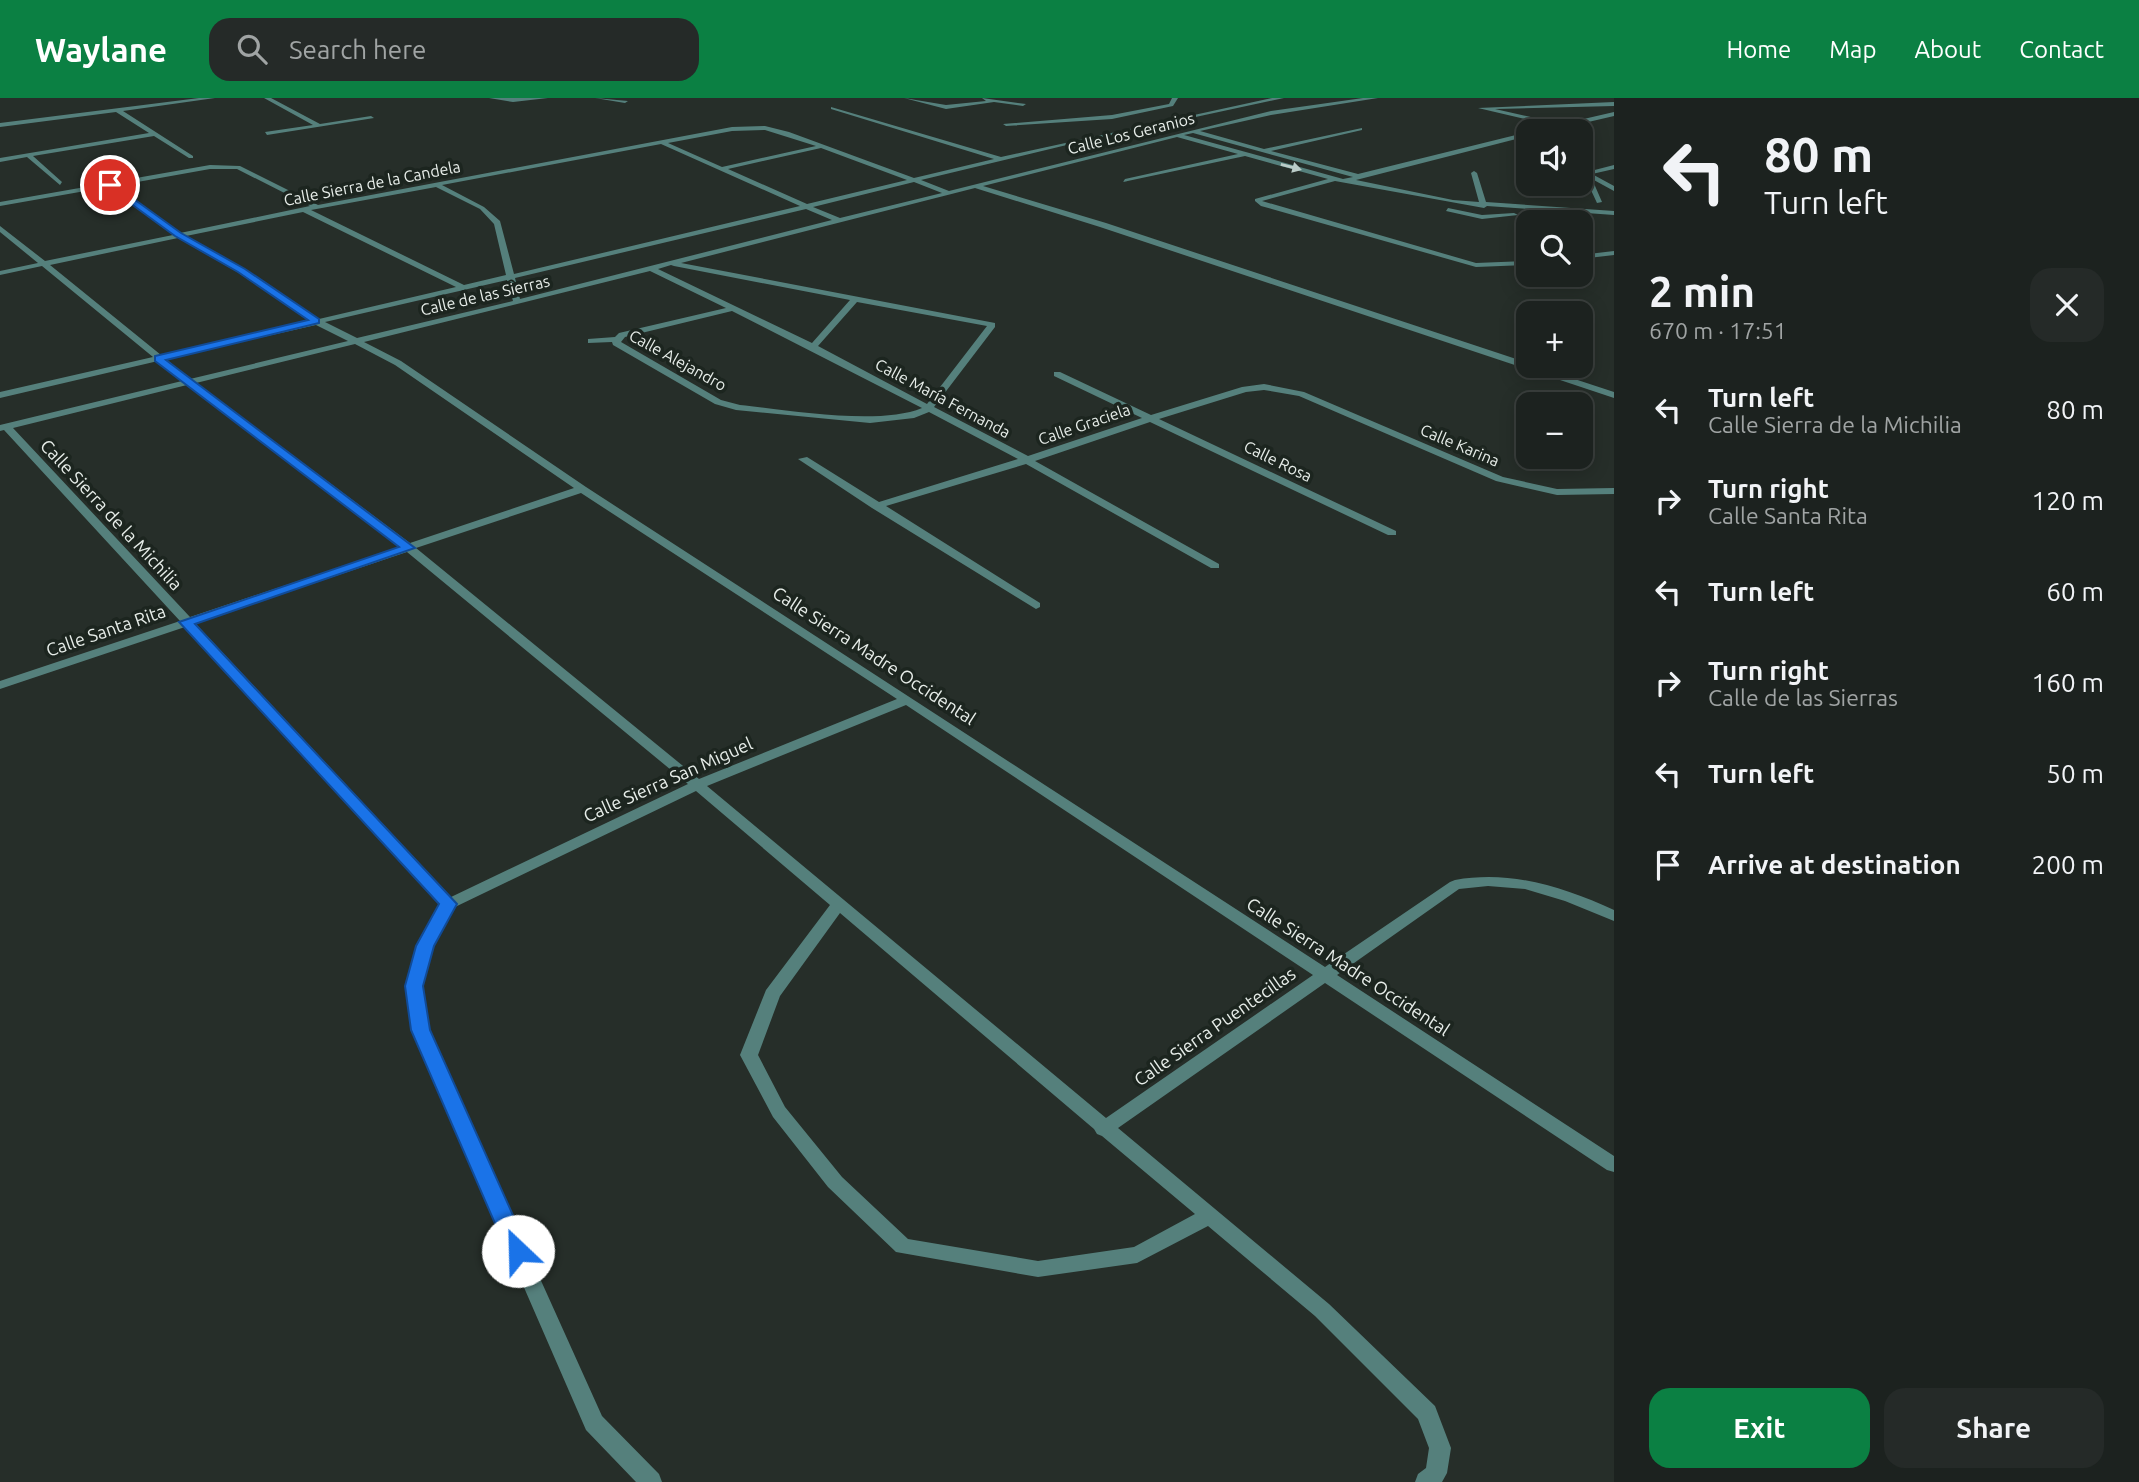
<!DOCTYPE html>
<meta charset="utf-8">
<style>
body{margin:0;font-family:Ubuntu,sans-serif;background:#252a28;color:#f1f3f6;height:100vh;display:flex;flex-direction:column;font-size:26px;white-space:nowrap}
*{box-sizing:border-box;margin:0}
p{font-size:23px;color:#a0a4a4}
.icon{flex:none;width:38px;height:38px;fill:none;stroke:currentColor;stroke-width:2;stroke-linecap:round;stroke-linejoin:round}
.map{position:relative;flex:1;overflow:hidden}
.panel{display:flex;flex-direction:column;background:#1c221f;width:525px}
.panel>*{flex:none}
.banner{background:#1c221f;color:#f1f3f6;overflow:hidden}
.controls{position:absolute;left:1516px;top:21px;display:grid;gap:14px}
.controls a{display:grid;place-items:center;width:77px;height:77px;border-radius:14px;background:#1c221f;box-shadow:0 4px 18px #0003,0 0 0 2px #3a3f3d;font-size:35px}
.pin{position:absolute;display:grid;place-items:center;width:60px;height:60px;color:#fff;margin:-30px;border:4px solid #fff;border-radius:50%;box-shadow:0 2px 7px #0007}
.me{position:absolute;width:77px;margin:-38px;rotate:336deg;stroke-linejoin:round;filter:drop-shadow(0 0 5px #0008)}
.turn{display:flex;align-items:center;gap:24px;height:147px;padding:0 35px;font-size:32px}
.turn .icon{width:91px;height:91px;stroke-width:2.5}
.turn b{display:block;font-size:49px;line-height:60px}
.round{display:grid;place-items:center;flex:none;width:74px;height:74px;border-radius:21px;background:#252a28}
.overview{display:flex;align-items:center;justify-content:space-between;height:119px;padding:0 35px}
h1{font-size:42px;font-weight:600;line-height:52px}
.action{display:flex;gap:14px;margin-top:auto;padding:14px 35px}
.action a{flex:1;height:80px;border-radius:21px;background:#0b8043;color:#fff;font-size:28px;font-weight:600;line-height:80px;text-align:center}
.action a+a{background:#252a28;color:#f1f3f6}
ul{padding:0;list-style:none}
li{display:flex;align-items:center;gap:21px;height:91px;padding:0 35px}
li div{flex:1}
li b{display:block;font-size:26px}
li em{font-style:normal}
header{display:flex;align-items:center;gap:42px;box-sizing:border-box;height:98px;padding:0 35px;background:#0b8043;color:#fff}
header strong{font-size:33px}
nav{display:flex;gap:38px;margin-inline-start:auto;font-size:24px}
.search{width:490px;height:63px;background:#252a28;display:flex;align-items:center;gap:18px;box-sizing:border-box;padding:0 24px;border-radius:21px;color:#a0a4a4;font-size:26px}
main{display:flex;flex:1;min-height:0}
.map>svg:first-child{display:block}
.lines{fill:none;stroke-linecap:round;stroke-linejoin:round}
.minor{fill:#55807c;fill-rule:evenodd}
.oneway{fill:#bbccc8}
.route{fill:#1a73e8;stroke:#114b97;stroke-width:2}
.labels{text-anchor:middle;stroke-width:7;stroke-linejoin:round;paint-order:stroke}
.far-street-label{font-size:16px;fill:#e7ede9;stroke:#1c251f}
.street-label{font-size:18px;fill:#e7ede9;stroke:#1c251f}
</style>
<header>
<strong>Waylane</strong>
<div class="search"><svg class="icon" aria-label="search" viewBox="0 0 24 24"><circle cx="10" cy="10" r="6"/><path d="M15 15l6 6"/></svg>Search here</div>
<nav><a>Home</a><a>Map</a><a>About</a><a>Contact</a></nav>
</header>
<main>
<div class="map">
<svg width="1614" height="1384" viewBox="0 0 1614 1384">
<rect width="100%" height="100%" fill="#262e29"/>
<g class="lines">
<!-- minor -->
<path class="minor" d="M199 0H215L123 13 193 58V60H189L154 38 33 58 62 84 60 87 27 59 0 64V60L149 35 116 14 0 29V25Z
M264 0H271L320 26 371 18 374 20 267 37 265 34 313 27Z
M489 0H548L513 4Z
M595 0 628 3 625 5Z
M904 0 946 7 986 3 982 0 1026 6 1023 8 994 4 946 11Z
M1172 0H1178L1173 8 1112 21 1006 28 1003 26 1112 17 1169 6Z
M1272 0H1284L1075 45 921 82 949 93 1271 13 1363 0H1378L1271 17 1200 33 1264 51 1362 30V32L1271 53 1358 76 1528 34V38L1356 82 1453 102 1479 104 1471 75 1474 73 1477 75 1486 104 1614 113V117L1487 108 1484 110 1335 83 1262 103 1476 165 1528 163V167L1476 169 1261 108 1255 103V101L1328 81 1245 58 1123 84 1125 81 1238 56 1177 39 983 88 1106 125 1528 265V268H1535L1614 294V300L1100 129 975 90 681 165 995 225V229L934 309 1028 358 1142 320 1054 278V274H1060L1151 317 1242 289 1264 286 1304 294 1503 379 1557 391 1614 390V396L1557 397 1496 383 1299 298 1264 292 1246 294 1159 321 1396 433V437H1388L1150 324 1035 363 1219 466V470H1211L1026 366 886 408 1040 505V509L1036 511 872 410 798 361 807 359 879 404 1018 361 929 314 914 320 870 325 736 312 715 306 613 247 612 244 588 245V241L615 239 619 235 726 210 650 173 364 244 401 263 586 389 1325 869 1450 784 1455 782C1512 772 1563 789 1614 812V823L1565 803 1525 791 1488 788 1459 791 1337 877 1614 1058V1074L1607 1072 1325 885 1118 1030 1329 1206 1435 1308 1451 1350 1447 1375 1442 1384H1415L1418 1376 1426 1370 1429 1350 1418 1321 1315 1218 1208 1128 1137 1165 1038 1179 896 1154 828 1089 773 1019 740 957 766 892 830 807 696 693 455 809 433 848 422 888 428 932 602 1318 659 1376 662 1384H636L586 1332 412 932 406 888 417 848 441 807 185 529 0 591V583L180 523 4 332 0 333V327L182 283 158 263 0 300V294L153 259 42 168 0 177V173L38 165 0 134V128L45 163 173 137 108 89 0 108V104L210 67 240 68 318 107 732 29 765 28 789 34 914 80 994 61 831 11V9L1001 59ZM765 32 816 48 722 69 668 45 732 33ZM1193 35 1353 79 1343 81 1184 37ZM661 46 800 108 514 176 500 123 484 109 442 87ZM821 50 907 82 807 106 728 71ZM210 71H237L310 108 180 135 115 88ZM914 84 942 95 840 120 813 109ZM436 89 480 111 494 126 506 177 464 187 311 112ZM806 111 832 122 520 201 515 180ZM303 114 456 189 319 221 245 171 186 138ZM178 140 239 175 310 223 161 257 50 167ZM671 167 674 168 850 202 812 245 658 171ZM507 182 513 203 357 240 325 224ZM857 204 987 228 927 306 818 248ZM732 213 922 310C879 328 787 312 740 307L721 302 621 244 625 239ZM316 227 348 243 190 281 166 261ZM355 246 395 267 574 390 410 445 196 285ZM187 287 400 449 190 519 13 330ZM581 395 897 601 699 681 416 450ZM407 454 688 686 451 799 195 525ZM906 607 1313 877 1106 1020 707 688ZM840 815 1094 1031 1097 1036 1102 1038 1195 1116 1134 1149 1038 1163 908 1141 842 1079 785 1009 758 957 780 898Z
M1614 4V8L1495 11 1562 26 1614 14V18L1554 32 1551 30 1554 28 1478 10Z
M1614 67V71L1592 76 1614 88V93L1592 81 1602 104 1597 105 1583 75Z
M1448 110 1482 117 1514 115 1518 117 1482 121 1446 113Z
M1614 153V157L1580 161V157Z"/>
</g>
<!-- one-way arrows -->
<defs><path id="oneway-solid" d="M-6-.8H1V-3.2L6.5 0L1 3.2V.8H-6Z" transform="scale(1.75)"/></defs>
<use class="oneway" href="#oneway-solid" transform="translate(1291 69) rotate(15)"/>
<!-- route -->
<path class="route" d="M108 86H113L181 135 245 171 319 221V225L166 262 415 450 195 526 457 806 434 848 423 888 430 932 529 1153 526 1160 518 1162 510 1160 411 932 405 888 416 848 439 806 179 524 399 449 155 263V258L308 222 238 174 175 138 108 89Z"/>
<g class="labels">
<!-- far-street labels -->
<g class="far-street-label">
<text transform="translate(1131 35) rotate(-14)" y="6">Calle Los Geranios</text>
<text transform="translate(372 85) rotate(-11)" y="6">Calle Sierra de la Candela</text>
<text transform="translate(485 197) rotate(-13)" y="6">Calle de las Sierras</text>
<text transform="translate(678 262) rotate(29)" y="6">Calle Alejandro</text>
<text transform="translate(943 300) rotate(28)" y="6">Calle María Fernanda</text>
<text transform="translate(1084 326) rotate(-19)" y="6">Calle Graciela</text>
<text transform="translate(1460 347) rotate(23)" y="6">Calle Karina</text>
<text transform="translate(1278 363) rotate(26)" y="6">Calle Rosa</text>
</g>
<!-- street labels -->
<g class="street-label">
<text transform="translate(111 417) rotate(47)" y="6">Calle Sierra de la Michilia</text>
<text transform="translate(106 533) rotate(-19)" y="6">Calle Santa Rita</text>
<text transform="translate(874 558) rotate(33)" y="6">Calle Sierra Madre Occidental</text>
<text transform="translate(668 682) rotate(-24)" y="6">Calle Sierra San Miguel</text>
<text transform="translate(1348 869) rotate(33)" y="6">Calle Sierra Madre Occidental</text>
<text transform="translate(1215 929) rotate(-35)" y="6">Calle Sierra Puentecillas</text>
</g>
</g>
</svg>
<div class="controls">
<a><svg class="icon" aria-label="sound" viewBox="0 0 24 24"><path d="M4 9h4l5-4v14l-5-4H4zM17 9q2 3 0 6"/></svg></a>
<a><svg class="icon" aria-label="search" viewBox="0 0 24 24"><circle cx="10" cy="10" r="6"/><path d="M15 15l6 6"/></svg></a>
<a>+</a>
<a>−</a>
</div>
<div class="pin" style="left:110px;top:87px;background:#d93025"><svg class="icon" aria-label="arrive" viewBox="0 0 24 24"><path d="M6 21V4h12l-3 4 3 4H6"/></svg></div>
<svg class="me" style="left:518px;top:1153px" viewBox="-20 -20 40 40"><circle r="19" fill="#fff"/><path d="M0-13L10 11 0 6-10 11z" fill="#1a73e8"/></svg>
</div>
<section class="panel">
<div class="banner">
<div class="turn"><svg class="icon" aria-label="left" viewBox="0 0 24 24"><path d="M17 20v-9H6M10 6l-5 5 5 5"/></svg><div><b>80 m</b>Turn left</div></div>
</div>
<div class="overview"><div><h1>2 min</h1><p>670 m · 17:51</p></div><a class="round"><svg class="icon" aria-label="close" viewBox="0 0 24 24"><path d="M6 6l12 12M18 6L6 18"/></svg></a></div>
<ul>
<li><svg class="icon" aria-label="left" viewBox="0 0 24 24"><path d="M17 20v-9H6M10 6l-5 5 5 5"/></svg><div><b>Turn left</b><p>Calle Sierra de la Michilia</p></div><em>80 m</em></li>
<li><svg class="icon" aria-label="right" viewBox="0 0 24 24"><path d="M7 20v-9h11M14 6l5 5-5 5"/></svg><div><b>Turn right</b><p>Calle Santa Rita</p></div><em>120 m</em></li>
<li><svg class="icon" aria-label="left" viewBox="0 0 24 24"><path d="M17 20v-9H6M10 6l-5 5 5 5"/></svg><div><b>Turn left</b></div><em>60 m</em></li>
<li><svg class="icon" aria-label="right" viewBox="0 0 24 24"><path d="M7 20v-9h11M14 6l5 5-5 5"/></svg><div><b>Turn right</b><p>Calle de las Sierras</p></div><em>160 m</em></li>
<li><svg class="icon" aria-label="left" viewBox="0 0 24 24"><path d="M17 20v-9H6M10 6l-5 5 5 5"/></svg><div><b>Turn left</b></div><em>50 m</em></li>
<li><svg class="icon" aria-label="arrive" viewBox="0 0 24 24"><path d="M6 21V4h12l-3 4 3 4H6"/></svg><div><b>Arrive at destination</b></div><em>200 m</em></li>
</ul>
<div class="action"><a>Exit</a><a>Share</a></div>
</section>
</main>
